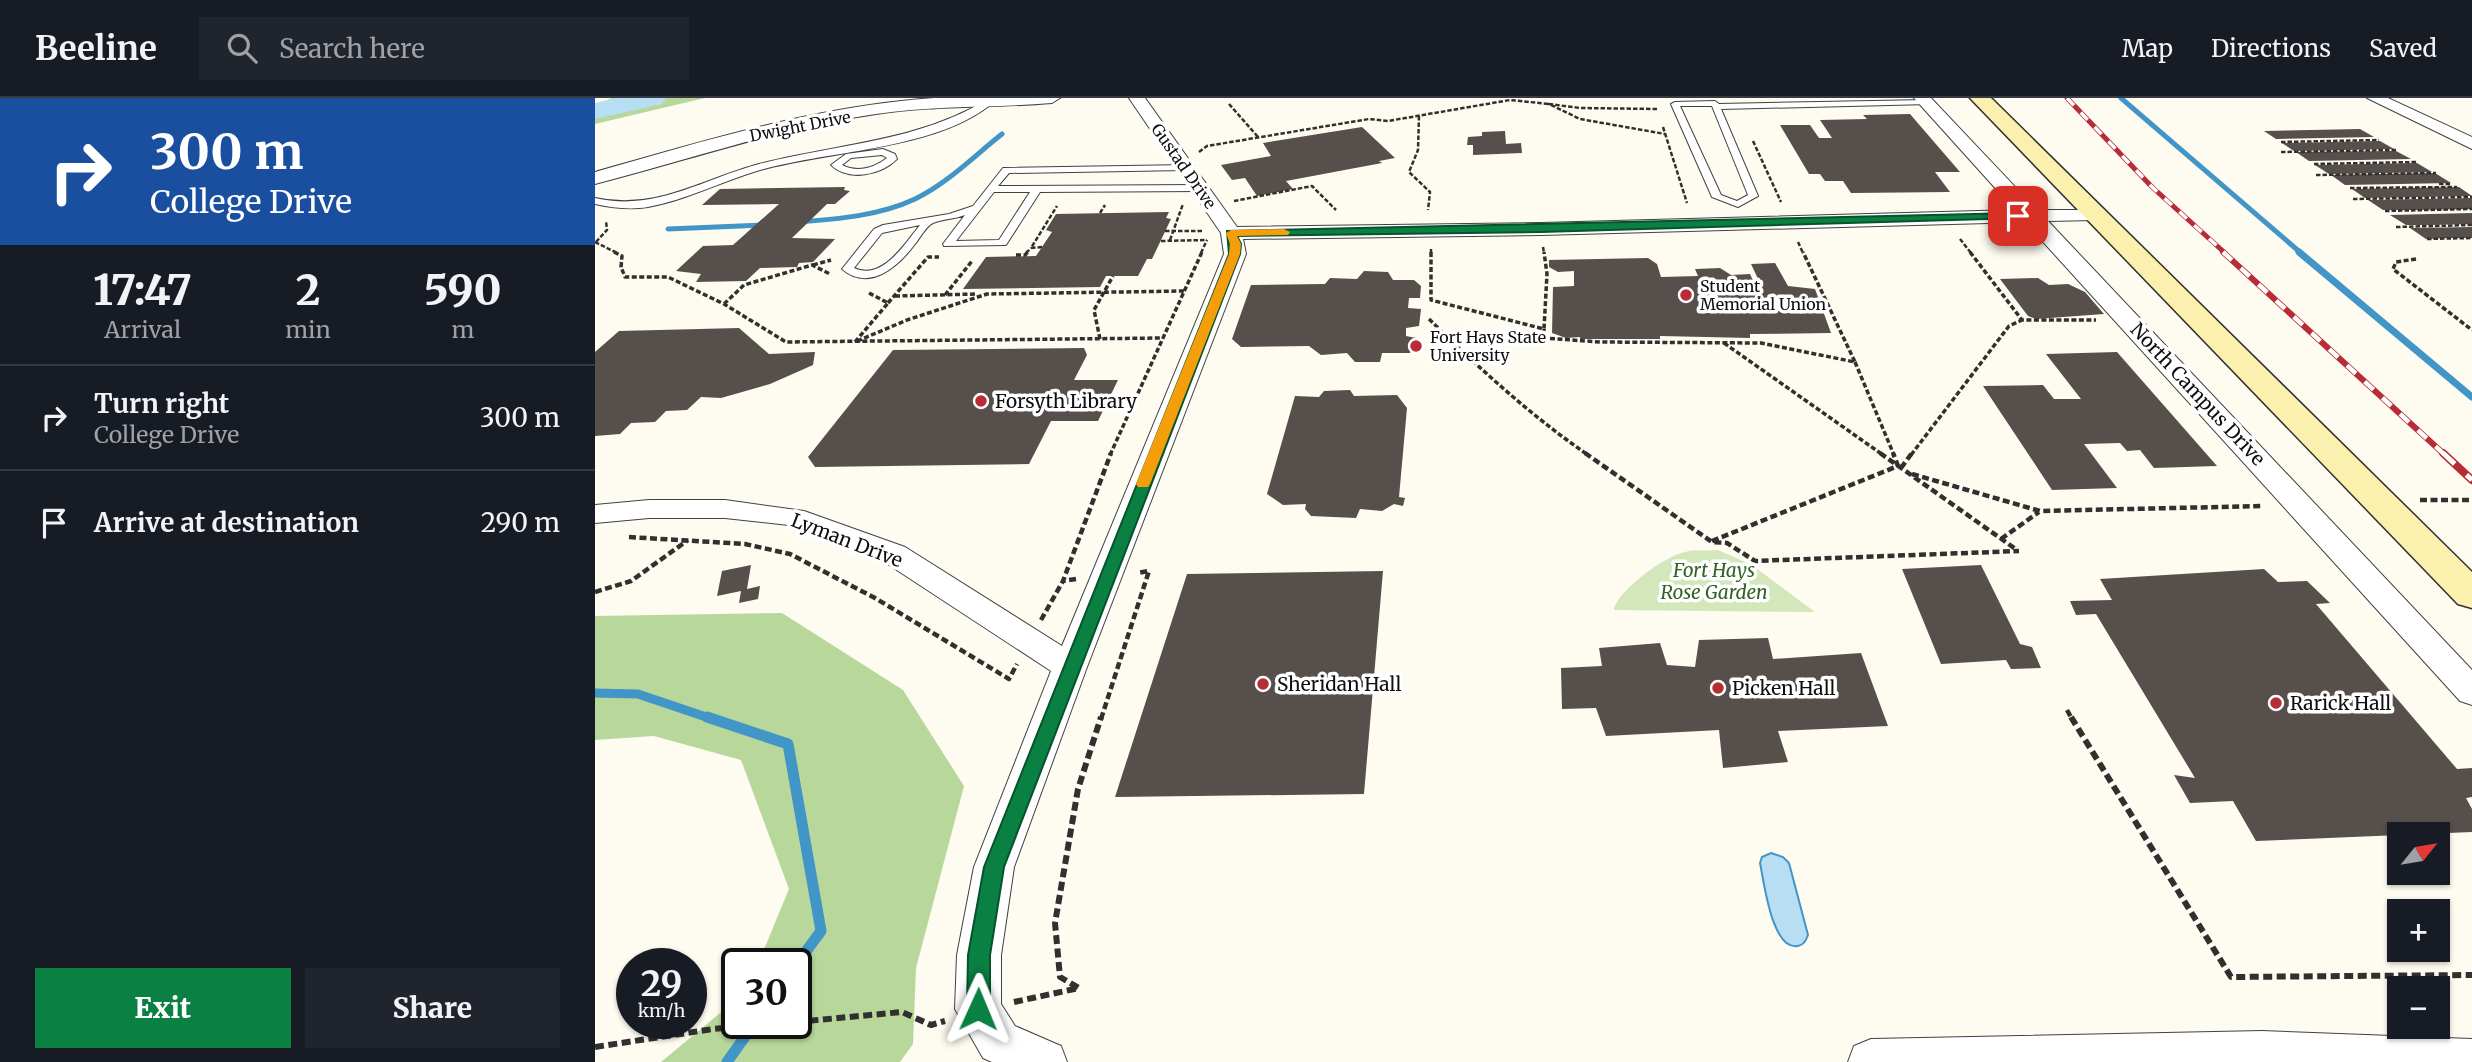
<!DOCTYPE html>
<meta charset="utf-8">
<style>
body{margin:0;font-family:Merriweather,serif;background:#20242c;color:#f1f3f6;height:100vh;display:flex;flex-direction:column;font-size:26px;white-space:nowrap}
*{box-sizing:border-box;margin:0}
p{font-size:23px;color:#9ea1a6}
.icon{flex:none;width:38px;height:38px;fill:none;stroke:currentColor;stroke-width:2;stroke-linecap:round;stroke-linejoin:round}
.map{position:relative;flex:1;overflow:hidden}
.sheet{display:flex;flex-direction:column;background:#171b24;width:595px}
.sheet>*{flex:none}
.banner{background:#1a4fa0;color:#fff;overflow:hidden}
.needle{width:46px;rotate:60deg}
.controls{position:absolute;left:1792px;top:724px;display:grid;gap:14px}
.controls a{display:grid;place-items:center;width:63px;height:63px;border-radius:0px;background:#171b24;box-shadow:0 2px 5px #0004;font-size:35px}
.speed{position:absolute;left:21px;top:850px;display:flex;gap:14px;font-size:35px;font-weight:700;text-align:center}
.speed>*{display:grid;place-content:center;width:91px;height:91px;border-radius:50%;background:#171b24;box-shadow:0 2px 5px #0004;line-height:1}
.speed small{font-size:18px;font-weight:400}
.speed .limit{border:4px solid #111;border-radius:10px;background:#fff;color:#111}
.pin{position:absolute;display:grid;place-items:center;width:60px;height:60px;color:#fff;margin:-30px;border-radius:14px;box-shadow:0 4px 10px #0006}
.me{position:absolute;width:77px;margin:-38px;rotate:1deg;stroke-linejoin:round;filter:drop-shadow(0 0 5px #0008)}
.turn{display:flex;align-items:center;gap:24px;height:147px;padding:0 35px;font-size:32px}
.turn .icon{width:91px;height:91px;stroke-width:2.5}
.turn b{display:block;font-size:49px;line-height:60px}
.eta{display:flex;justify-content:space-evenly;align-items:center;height:119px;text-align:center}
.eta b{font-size:42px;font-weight:800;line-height:49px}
.cta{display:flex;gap:14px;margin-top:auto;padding:14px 35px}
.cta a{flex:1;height:80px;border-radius:0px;background:#0b8043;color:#fff;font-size:28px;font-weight:800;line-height:80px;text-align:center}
.cta a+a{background:#20242c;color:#f1f3f6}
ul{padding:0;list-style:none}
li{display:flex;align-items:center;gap:21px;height:105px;padding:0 35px;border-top:2px solid #363941}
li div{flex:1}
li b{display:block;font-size:26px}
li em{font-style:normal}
header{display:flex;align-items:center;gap:42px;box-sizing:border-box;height:98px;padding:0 35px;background:#171b24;border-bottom:2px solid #363941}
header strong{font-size:33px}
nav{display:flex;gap:38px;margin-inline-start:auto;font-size:24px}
.search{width:490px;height:63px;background:#20242c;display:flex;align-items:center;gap:18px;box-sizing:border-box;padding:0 24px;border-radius:0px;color:#9ea1a6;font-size:26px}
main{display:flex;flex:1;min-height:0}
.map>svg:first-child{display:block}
.green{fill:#d3e7bb}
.forest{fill:#b8d79b}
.water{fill:#b7def3;stroke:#4195c7;stroke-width:2}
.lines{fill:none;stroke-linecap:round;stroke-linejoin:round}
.stream-far3{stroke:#4195c7;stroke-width:5}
.stream-far2{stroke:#4195c7;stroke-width:7}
.stream-far1{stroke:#4195c7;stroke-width:9}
.stream{stroke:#4195c7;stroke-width:11}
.river{fill:#b7def3;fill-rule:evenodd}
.building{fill:#564f4b}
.service-casing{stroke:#414141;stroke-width:2}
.minor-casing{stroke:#414141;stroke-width:2}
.secondary-casing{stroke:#303030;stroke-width:3}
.path-far3{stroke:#303030;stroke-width:2.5;stroke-dasharray:4.5 2;stroke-linecap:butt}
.path-far2{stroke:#303030;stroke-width:3.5;stroke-dasharray:5 2.5;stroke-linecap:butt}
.path-far1{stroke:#303030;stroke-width:4.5;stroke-dasharray:7 3.5;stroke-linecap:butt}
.path{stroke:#303030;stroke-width:6;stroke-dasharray:9 4.5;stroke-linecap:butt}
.service{fill:#fff;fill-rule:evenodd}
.minor{fill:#fff;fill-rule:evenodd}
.secondary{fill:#fbf0ae;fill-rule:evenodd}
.rail-far2-casing{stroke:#b72d37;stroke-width:5}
.rail-far1-casing{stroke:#b72d37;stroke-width:6}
.rail-casing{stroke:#b72d37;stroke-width:8}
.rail-far2{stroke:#fff;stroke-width:3.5;stroke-dasharray:10;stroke-linecap:butt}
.rail-far1{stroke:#fff;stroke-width:4.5;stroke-dasharray:12;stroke-linecap:butt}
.rail{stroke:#fff;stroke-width:5;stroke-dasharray:16;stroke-linecap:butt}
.route{fill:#0b8043;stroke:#07532c;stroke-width:2}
.slow{fill:#f59e0b}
.poi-dot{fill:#b72d37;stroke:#fff;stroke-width:2.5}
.labels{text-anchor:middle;stroke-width:7;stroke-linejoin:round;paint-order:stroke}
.far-street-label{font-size:16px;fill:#0e0e0e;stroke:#fff}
.far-poi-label{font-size:16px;fill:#0e0e0e;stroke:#fff;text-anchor:start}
.street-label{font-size:19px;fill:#0e0e0e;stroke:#fff}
.poi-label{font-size:19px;fill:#0e0e0e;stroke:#fff;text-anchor:start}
.park-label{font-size:19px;font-style:italic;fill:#316321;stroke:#fff}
</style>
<header>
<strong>Beeline</strong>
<div class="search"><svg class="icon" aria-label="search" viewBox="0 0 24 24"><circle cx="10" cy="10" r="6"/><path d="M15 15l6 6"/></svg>Search here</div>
<nav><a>Map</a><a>Directions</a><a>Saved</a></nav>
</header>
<main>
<section class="sheet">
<div class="banner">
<div class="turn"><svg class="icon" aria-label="right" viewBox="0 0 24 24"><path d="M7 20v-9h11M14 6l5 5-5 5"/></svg><div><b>300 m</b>College Drive</div></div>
</div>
<div class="eta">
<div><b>17:47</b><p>Arrival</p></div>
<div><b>2</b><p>min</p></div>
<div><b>590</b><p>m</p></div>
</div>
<ul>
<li><svg class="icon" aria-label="right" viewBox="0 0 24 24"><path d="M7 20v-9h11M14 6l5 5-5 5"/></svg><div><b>Turn right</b><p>College Drive</p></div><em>300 m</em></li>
<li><svg class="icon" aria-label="arrive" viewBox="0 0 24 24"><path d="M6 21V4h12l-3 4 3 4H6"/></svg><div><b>Arrive at destination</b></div><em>290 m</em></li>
</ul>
<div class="cta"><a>Exit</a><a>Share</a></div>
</section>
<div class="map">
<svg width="1877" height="964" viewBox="0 0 1877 964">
<rect width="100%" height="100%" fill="#fefbf0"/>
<!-- green -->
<path class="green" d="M1123 452 1157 467 1220 514 1019 512C1023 492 1070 458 1090 454 1101 451 1112 453 1123 452Z"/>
<!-- forest -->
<path class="forest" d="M17 0H110L0 26V7Z
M187 515 308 592 369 688 321 870 318 946 305 964H66L142 901V926H201V866H163L194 791 146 662 59 638 0 642V518Z"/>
<!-- water -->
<path class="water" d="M1176 755 1188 759 1194 765 1213 837C1211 842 1209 847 1203 848 1177 853 1169 784 1165 765L1167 759Z"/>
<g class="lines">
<!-- stream-far3 -->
<path class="stream-far3" d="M1526 0 1706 155
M203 124C242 121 284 118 320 101 353 85 379 58 407 36
M73 131 171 127"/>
<!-- stream-far2 -->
<path class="stream-far2" d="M1704 154 1877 299"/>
<!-- stream-far1 -->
<path class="stream-far1" d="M0 595 43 596 117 621"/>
<!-- stream -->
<path class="stream" d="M112 619 193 646 226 833 201 867
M132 964 159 926"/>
<!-- river -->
<path class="river" d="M21 0H71L67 6 0 21V5Z"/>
</g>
<!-- building -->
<path class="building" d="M1315 16 1365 74H1340L1355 94 1256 95 1248 83H1230L1225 76H1214L1185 27H1215L1224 40H1237L1225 22 1272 21 1268 17Z
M767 29 800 60 784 63 787 65 691 83 698 91 662 98 650 80 637 82 626 67 676 58 668 45Z
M1765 31 1779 39 1681 41 1669 33Z
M910 33 911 46 926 45 927 55 878 57V47H872L873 39 887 38V34Z
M1785 43 1799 51 1699 53 1687 45Z
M1801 53 1816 61 1714 63 1701 54Z
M1822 65 1837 74 1734 76 1720 67Z
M1840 75 1856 85 1750 87 1736 77Z
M250 89 249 92 255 93 240 106H232L197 140 240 141 218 164 204 165 202 169 165 170 151 183 101 184 106 176 81 173 108 148 138 147 184 106 107 107 125 91Z
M1864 89 1877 98 1770 100 1757 91Z
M1877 100V111L1817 112H1788L1773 102Z
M574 114 571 120 576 121 557 161H552L543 178H511L505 189 368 191 391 159 441 158 457 134 451 132 461 116Z
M1877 115V126L1836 127H1811L1795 117Z
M1877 129V140H1851L1831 141 1815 130Z
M1053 160 1062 166 1066 179 1103 178 1100 171 1125 170 1136 177 1155 176 1160 187H1166L1156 166 1180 165 1193 188 1220 191 1236 235 1155 236V240L1065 238V241H985V239L971 240 957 235 958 189 979 188V173L963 174 954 169V162Z
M769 173 793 174 798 182H819L826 188 825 200H814L813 210 826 211 824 228 811 230V238L821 240 815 255H787L785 264H760L752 255 726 257 714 248 646 249 637 241 656 187 730 186 735 180 762 181Z
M1443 180 1454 187 1473 186 1490 194 1509 216 1441 221 1433 218 1405 181Z
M144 230 174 256 220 254 218 267 175 286 126 300 106 299 92 312 71 313 60 324 36 325 25 336 0 338V254L24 233Z
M489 250 492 257 479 282H523L503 323H456L434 366 220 369 213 359 298 252Z
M1522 254 1622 368 1559 370 1545 352 1532 353 1525 345 1489 346 1522 390 1457 392 1388 288 1448 287 1459 301H1486L1451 256Z
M755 292 759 298 802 297 812 310 804 399 810 400 808 408 799 406 787 413 765 411 761 420 716 418 710 411 711 406 688 407 672 396 700 298 724 299 729 293Z
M156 467 152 491 165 488 163 501 144 505 146 493 122 498 127 473Z
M1386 467 1425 546 1437 549 1446 570 1416 571 1411 562 1346 566 1307 471Z
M1669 471 1683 484 1712 483 1735 505 1721 506 1862 671 1877 670V699L1871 700 1877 711V734L1661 743 1638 703 1595 705 1579 677 1600 680 1501 516 1481 517 1475 503 1517 502 1505 481Z
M788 473 769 696 520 699 592 476Z
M1173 540 1178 561 1266 555 1293 628 1183 633 1193 664 1128 670 1124 632 1011 638 1001 610 967 611 966 570 1007 568 1004 550 1065 545 1072 567 1100 569 1104 542Z"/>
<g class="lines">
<defs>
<path id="service" d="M393 1 400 3C344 52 235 52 165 72 127 83 92 102 53 109 35 112 18 110 0 106V100C60 114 108 81 164 66 242 46 323 44 393 1Z
M1332 2 1335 6 1126 11 1163 98 1143 109 1117 99 1076 6 1080 4 1120 3 1124 6ZM1085 8H1117L1153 97 1142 103 1126 97Z
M288 51 300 56 302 61C286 77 254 84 236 67L251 56ZM287 57 292 60C279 70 262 75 247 67L256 60Z
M593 67 595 69 590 72 414 75 403 88 605 87 610 90 605 93 445 94 411 147 349 148 348 146 370 117C360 121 347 121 338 125 331 128 325 140 320 146 303 169 274 194 247 171L279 131 288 127 354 116 378 108 408 70ZM399 94H435L404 142 361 143ZM325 127C309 147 287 183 259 170L287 135Z"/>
<path id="minor" d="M339 0H465L457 5C398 10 339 7 281 16 184 30 94 62 0 86V74C111 42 223 8 339 0Z
M534 0H550L642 129 946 125 1420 112 1319 0H1336L1442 112H1507L1510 116 1507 120 1500 122 1453 123 1877 572V607L1865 603 1430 124 946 137 648 141 651 156 492 569 419 769 406 857V906L420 928 466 948 472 964H397L388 960 360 911 362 857 379 769 456 573 288 463 194 427 130 420H54L0 425V407L54 402H130L209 413 310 449 467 548 629 156 626 135Z
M1772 0H1793L1877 39V51Z
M1667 933 1877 941V964H1253L1259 948 1276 941Z"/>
<path id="secondary" d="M1375 0H1396L1877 474V510L1863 506Z"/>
</defs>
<!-- service casing -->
<use href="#service" class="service-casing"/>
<!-- minor casing -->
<use href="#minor" class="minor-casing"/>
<!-- secondary casing -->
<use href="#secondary" class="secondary-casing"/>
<!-- path-far3 -->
<path class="path-far3" d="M634 6 663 39
M1062 11 985 10 954 6 985 21 1070 36
M824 18 823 52 814 74 835 94 833 112
M1068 29 1092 105
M1158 43 1186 104
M1686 44 1784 42
M604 54 612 48 774 21 793 23 915 2 954 6
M1686 54 1803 52
M1719 66 1821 64
M1721 77 1841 75
M1844 86H1857
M1755 90 1862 89
M1758 101 1877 99
M639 103 717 88 741 112
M1790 113 1877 111
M505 115 510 107
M1801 129 1877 127
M570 133H608
M1365 141 1376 155
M1832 141 1877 140
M575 142 588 106
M566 143 612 142
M0 144 22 155
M1 144 12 132 11 123
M1203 144 1208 155
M447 149 436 150 462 108
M948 149 949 155
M836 151V155
M431 155 436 150
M606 155 612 142"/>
<!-- path-far2 -->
<path class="path-far2" d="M19 154 27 158 26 169 30 179H73L129 206 191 244 567 240
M836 154V202L949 231 952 176 949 154
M1375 154 1427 222H1501
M421 157H430L433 154
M1821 161 1801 164 1798 171 1877 232
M218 167 236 162
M274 195 293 205 260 244 312 222 392 196 589 193
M350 197 377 163
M300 198 382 196
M293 205 333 159H344
M129 206 149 187 217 167 235 176
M834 221C884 270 935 317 993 357
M949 231V240L1005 244 1166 245 1260 264 1208 154
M505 241 499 212 518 178
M1129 245 1288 357
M1260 264 1299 357
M515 357 607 154
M1316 357 1414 228 1427 222"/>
<!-- path-far1 -->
<path class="path-far1" d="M990 355 1117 444 1132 445 1160 463 1424 453
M1285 355 1422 452
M1306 370 1317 355
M1317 376 1445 413 1667 408
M1825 402H1877
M34 439 150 446 195 456 280 500 414 581 422 566
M1406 441 1444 414
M1117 443 1303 368 1298 355
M481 481 468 483 516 355
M0 494 36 483 93 442
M446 522 468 483
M1472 612 1477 621
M506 621 554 473 542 475"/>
<!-- path -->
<path class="path" d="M1476 619 1636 879 1877 877
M419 904 484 890 465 879 460 825 483 691 506 619
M201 924 307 914 336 927 350 923
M0 949 118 931 180 926"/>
<!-- service -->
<use href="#service" class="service"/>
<!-- minor -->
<use href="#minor" class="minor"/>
<!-- secondary -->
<use href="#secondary" class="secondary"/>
<defs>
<path id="rail-far2" d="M1472 0 1557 89 1630 155"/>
<path id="rail-far1" d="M1628 154 1850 357"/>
<path id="rail" d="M1848 355 1877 382"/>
</defs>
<!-- rail-far2 casing -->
<use href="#rail-far2" class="rail-far2-casing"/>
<!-- rail-far1 casing -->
<use href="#rail-far1" class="rail-far1-casing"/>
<!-- rail casing -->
<use href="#rail" class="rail-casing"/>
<!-- rail-far2 -->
<use href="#rail-far2" class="rail-far2"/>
<!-- rail-far1 -->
<use href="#rail-far1" class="rail-far1"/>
<!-- rail -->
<use href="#rail" class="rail"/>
</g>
<!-- route -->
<path class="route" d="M1423 115H1427V120L946 134 642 138 646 146 645 156 409 769 395 857V911L391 919 383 922 375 919 372 911 373 857 389 769 634 156 632 133Z"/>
<!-- slow -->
<path class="slow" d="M689 131 695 134 693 137 642 138 646 146 645 156 555 386 553 389H543L541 386 634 156 635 146 631 135 636 132Z"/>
<!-- markers -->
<g class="poi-dot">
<circle cx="1091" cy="197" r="7"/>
<circle cx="821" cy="248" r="7"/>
<circle cx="386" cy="303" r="7"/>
<circle cx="668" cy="586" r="7"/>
<circle cx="1123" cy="590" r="7"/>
<circle cx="1681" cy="605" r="7"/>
</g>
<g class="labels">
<!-- far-street labels -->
<g class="far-street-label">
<text transform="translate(205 28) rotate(-11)" y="6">Dwight Drive</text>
<text transform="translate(589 68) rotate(55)" y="6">Gustad Drive</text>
</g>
<!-- far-poi labels -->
<g class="far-poi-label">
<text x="1105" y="194">Student<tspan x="1105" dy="18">Memorial Union</tspan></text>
<text x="835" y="245">Fort Hays State<tspan x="835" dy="18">University</tspan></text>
</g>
<!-- street labels -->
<g class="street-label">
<text transform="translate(1603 296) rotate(47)" y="7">North Campus Drive</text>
<text transform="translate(252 442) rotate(21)" y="7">Lyman Drive</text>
</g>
<!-- poi labels -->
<g class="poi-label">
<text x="400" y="310">Forsyth Library</text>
<text x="682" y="593">Sheridan Hall</text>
<text x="1137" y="597">Picken Hall</text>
<text x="1695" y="612">Rarick Hall</text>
</g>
<!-- park labels -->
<g class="park-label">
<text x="1119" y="479">Fort Hays<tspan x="1119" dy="22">Rose Garden</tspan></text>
</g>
</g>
</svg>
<div class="controls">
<a><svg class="needle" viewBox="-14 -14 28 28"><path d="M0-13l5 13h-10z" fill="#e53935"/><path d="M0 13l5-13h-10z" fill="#9ea1a6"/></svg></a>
<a>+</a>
<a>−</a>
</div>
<div class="speed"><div>29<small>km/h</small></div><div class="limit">30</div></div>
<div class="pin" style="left:1423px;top:118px;background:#d93025"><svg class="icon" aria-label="arrive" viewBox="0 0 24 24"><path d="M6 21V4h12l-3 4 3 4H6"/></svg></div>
<svg class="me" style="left:383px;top:911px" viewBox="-20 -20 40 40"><path d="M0-17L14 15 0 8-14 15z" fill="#0b8043" stroke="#fff" stroke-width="4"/></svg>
</div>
</main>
